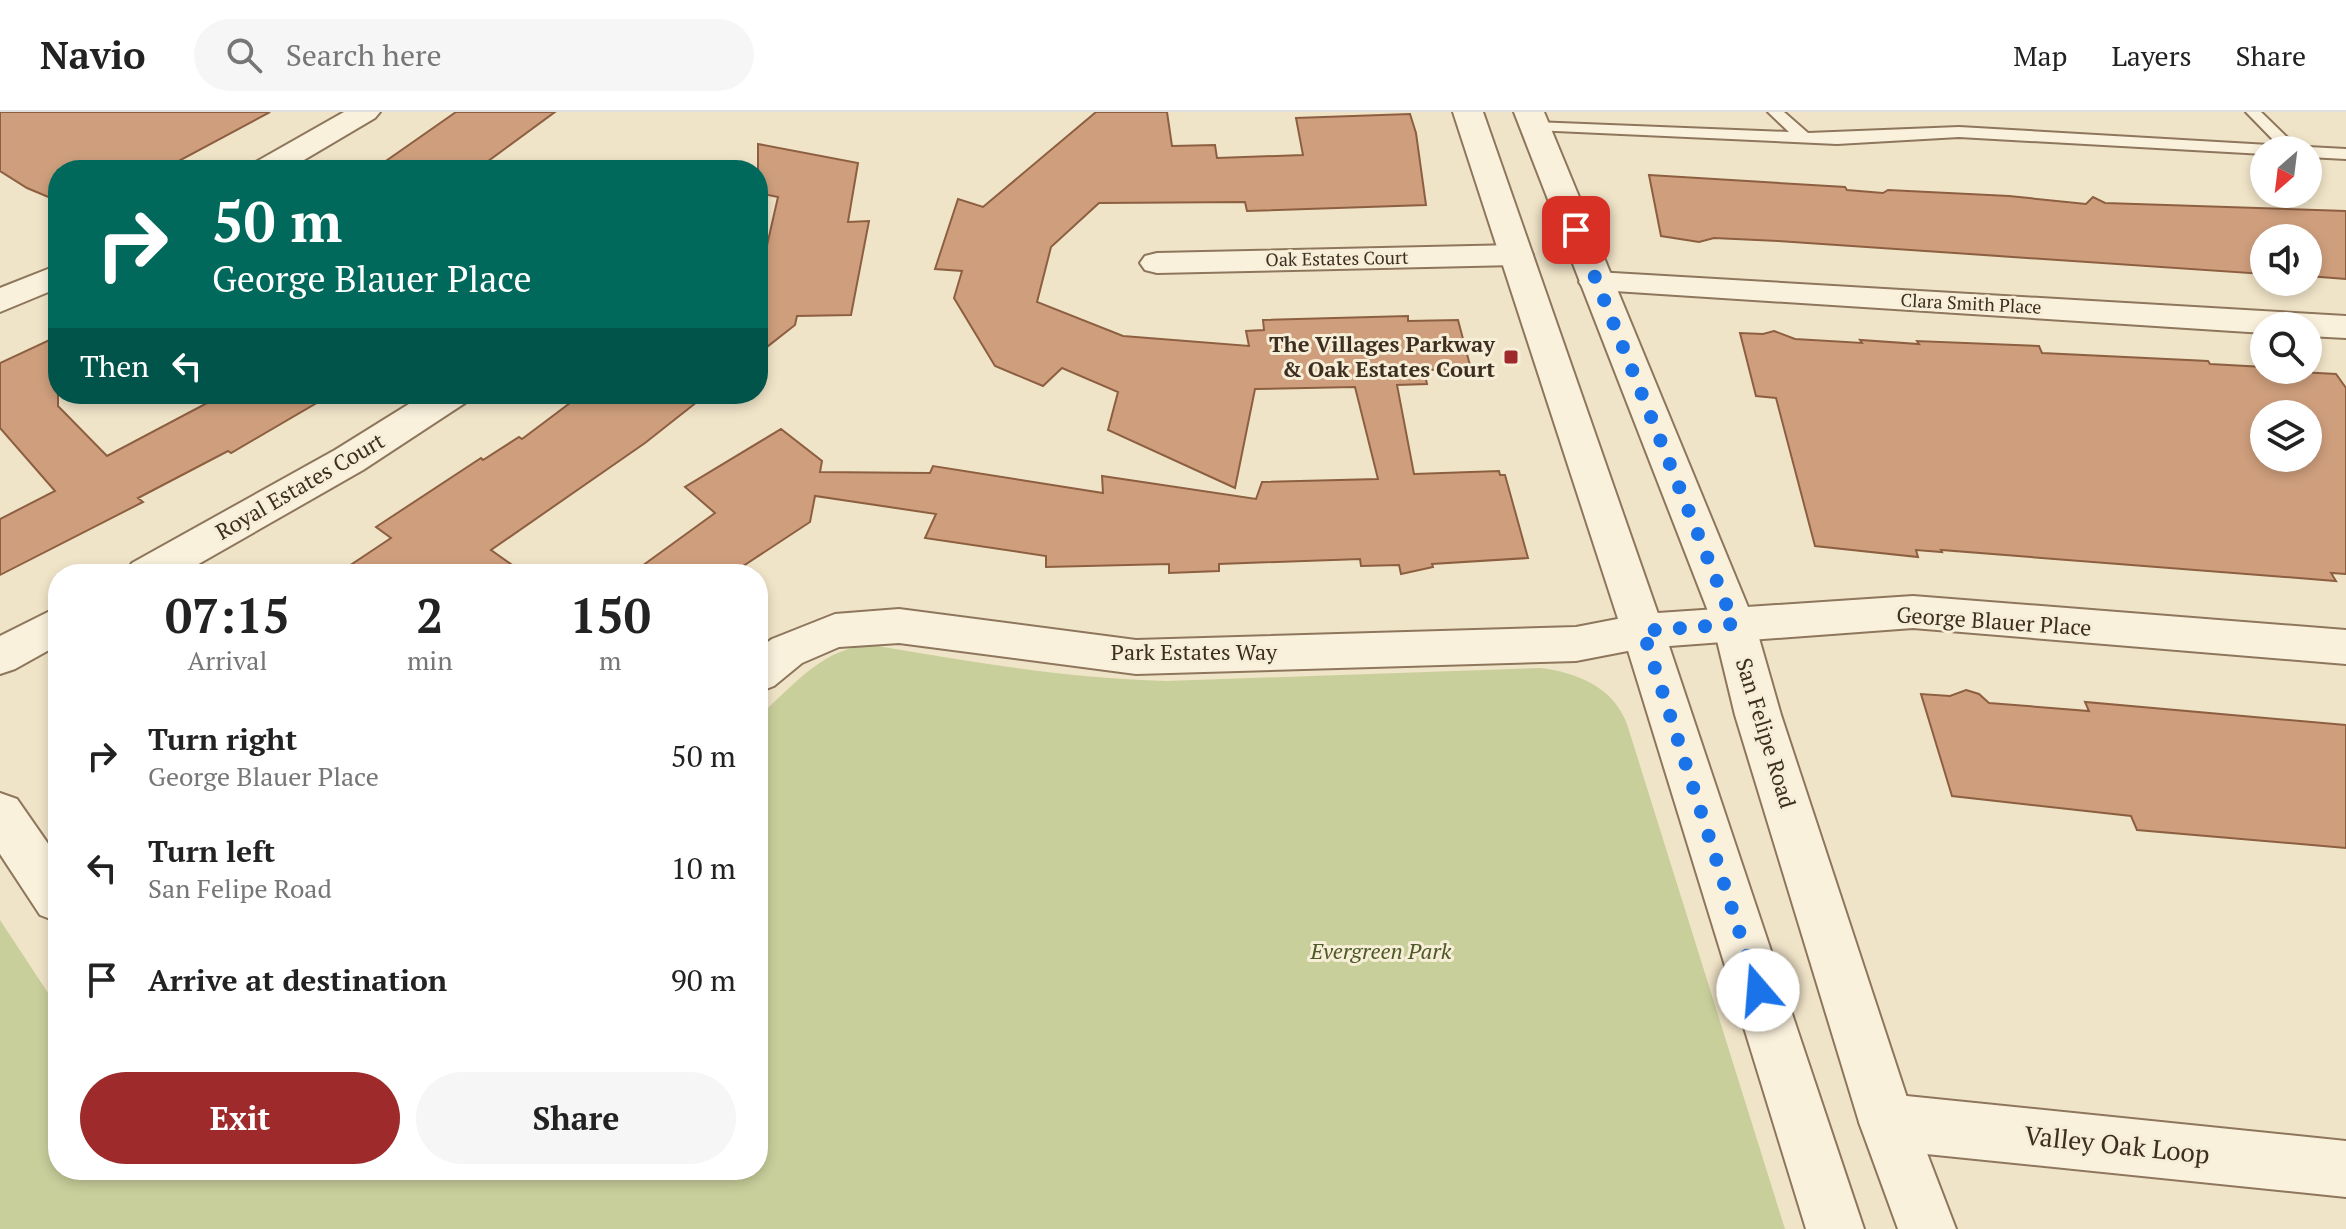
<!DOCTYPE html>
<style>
body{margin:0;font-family:"PT Serif",serif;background:#f6f6f6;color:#222;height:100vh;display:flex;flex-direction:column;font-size:30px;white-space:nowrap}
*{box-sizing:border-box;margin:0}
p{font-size:26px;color:#767676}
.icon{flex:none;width:44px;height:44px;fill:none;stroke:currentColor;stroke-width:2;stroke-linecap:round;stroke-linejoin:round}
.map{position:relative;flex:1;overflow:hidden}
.details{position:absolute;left:48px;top:452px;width:720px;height:616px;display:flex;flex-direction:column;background:#fff;border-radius:32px;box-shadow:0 4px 12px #0003}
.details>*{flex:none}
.hud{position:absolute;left:48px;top:48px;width:720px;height:244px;border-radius:32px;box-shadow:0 4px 12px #0003;background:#00695c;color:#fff;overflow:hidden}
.needle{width:52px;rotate:208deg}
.tools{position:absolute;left:2250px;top:24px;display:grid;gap:16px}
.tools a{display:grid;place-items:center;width:72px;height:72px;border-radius:50%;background:#fff;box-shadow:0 4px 12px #0003;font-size:40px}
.pin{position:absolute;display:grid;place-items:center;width:68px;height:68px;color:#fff;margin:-34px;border-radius:16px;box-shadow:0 4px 12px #0006}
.me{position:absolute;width:88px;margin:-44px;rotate:342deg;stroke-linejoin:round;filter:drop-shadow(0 0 6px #0008)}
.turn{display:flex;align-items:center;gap:28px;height:168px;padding:0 32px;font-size:36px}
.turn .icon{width:104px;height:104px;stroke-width:2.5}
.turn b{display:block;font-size:56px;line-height:68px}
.then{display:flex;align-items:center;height:76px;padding:0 32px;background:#0003;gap:16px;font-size:30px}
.eta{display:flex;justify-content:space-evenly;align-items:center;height:136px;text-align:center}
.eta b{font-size:48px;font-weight:600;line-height:56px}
.primary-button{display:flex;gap:16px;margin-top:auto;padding:16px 32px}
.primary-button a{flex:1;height:92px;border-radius:48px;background:#9e2a2b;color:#fff;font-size:32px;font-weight:600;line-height:92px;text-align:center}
.primary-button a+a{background:#f6f6f6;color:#222}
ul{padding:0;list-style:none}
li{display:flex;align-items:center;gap:24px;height:112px;padding:0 32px}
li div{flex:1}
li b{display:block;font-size:30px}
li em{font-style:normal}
header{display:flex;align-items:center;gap:48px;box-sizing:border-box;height:112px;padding:0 40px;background:#fff;border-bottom:2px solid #e0e0e0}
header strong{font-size:38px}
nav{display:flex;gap:44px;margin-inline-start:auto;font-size:28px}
.search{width:560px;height:72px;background:#f6f6f6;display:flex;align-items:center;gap:20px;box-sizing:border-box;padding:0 28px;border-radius:44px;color:#767676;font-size:30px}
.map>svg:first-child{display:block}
.green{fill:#c9cf9b}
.building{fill:#cf9f7d;stroke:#8d5f41;stroke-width:2;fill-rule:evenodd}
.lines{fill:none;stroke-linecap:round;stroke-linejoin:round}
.service-casing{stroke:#8d765c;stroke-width:4}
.minor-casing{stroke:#8d765c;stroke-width:4}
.tertiary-casing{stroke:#8d765c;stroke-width:4}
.service{fill:#faf1dc;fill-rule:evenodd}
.minor{fill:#faf1dc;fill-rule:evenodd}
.tertiary{fill:#faf1dc;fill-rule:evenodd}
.route{stroke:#1a73e8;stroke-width:14;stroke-dasharray:0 25.2}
.poi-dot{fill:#9e2a2b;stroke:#f7eed8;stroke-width:3}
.labels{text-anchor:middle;stroke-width:6;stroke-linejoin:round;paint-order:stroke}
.far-street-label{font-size:18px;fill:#3d2e20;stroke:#f7eed8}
.poi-label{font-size:22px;font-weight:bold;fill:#3d2e20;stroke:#f7eed8;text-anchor:end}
.street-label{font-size:22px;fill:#3d2e20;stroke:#f7eed8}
.park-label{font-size:22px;font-style:italic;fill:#4d5a26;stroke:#f7eed8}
.near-street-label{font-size:26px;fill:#3d2e20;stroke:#f7eed8}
</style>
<header>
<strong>Navio</strong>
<div class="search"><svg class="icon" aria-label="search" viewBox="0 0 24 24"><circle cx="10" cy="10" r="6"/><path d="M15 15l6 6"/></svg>Search here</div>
<nav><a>Map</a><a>Layers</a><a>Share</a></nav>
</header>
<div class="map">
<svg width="2346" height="1117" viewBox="0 0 2346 1117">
<rect width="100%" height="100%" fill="#f0e4c8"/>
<!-- green -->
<path class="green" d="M872 533C970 550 1066 566 1166 569L1541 556C1578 561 1613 575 1627 612L1785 1117H0V808L58 896V1058H758V605C792 575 824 534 872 533Z"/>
<!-- building -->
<path class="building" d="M0 0H270L162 58H58V89L27 76 0 59Z
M456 0H555L476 58H373Z
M1096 0H1167L1172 34 1215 33 1217 46 1303 43 1296 6 1410 2 1416 21 1426 93 1247 99 1245 90 1099 91 1051 135 1037 190 1123 224 1249 234 1246 219 1264 218 1263 208 1408 204V209L1458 208 1471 257 1424 258 1427 272 1397 273 1414 362 1499 359 1500 363H1505L1528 446 1432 452 1433 455 1401 462 1399 453 1361 454 1360 447 1219 452V459L1169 461V452L1046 455V444L925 426 936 402 815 384 810 410 731 462H631L715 401 685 375 781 317 822 349 820 360 930 361 933 354 1103 381 1102 364 1256 387 1262 370 1378 367 1355 275 1255 277 1235 376 1108 318 1118 280 1062 256 1043 274 995 254 954 186 962 159 935 157 958 87 983 95Z
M758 32 858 51 848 110 869 109 851 203 797 204 795 213 758 242V151H763L778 85 758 81Z
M1649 63 1845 75 1847 78 1883 81 1888 78 2009 84 2086 92 2093 85 2105 91 2346 99V167L2308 164V126H2264V162L1778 129 1714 126 1699 130 1661 124Z
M1774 219 1795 227 1862 231 1860 228 1919 232 1917 229 2039 234 2042 241 2208 249 2210 252 2264 255V258L2336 262 2346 276V462L2331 461 2336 469 1941 438 1942 440 1916 438 1918 445 1815 434 1776 286 1756 284 1740 221 1763 222ZM2264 302H2308V346H2264Z
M58 224V294L107 344 224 282H332L231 341 228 339 138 386 143 390 0 463V407L55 379 0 316V251Z
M582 282H707L645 331 491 438 525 462H337L391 426 376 415 481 346 483 348 519 325 522 327Z
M1966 578 1979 582 1989 591 2089 599 2085 590 2346 613V736L2137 718 2131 704 1952 684 1921 582 1950 584Z"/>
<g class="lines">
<defs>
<path id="service" d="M1768 0H1784L1808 21 1959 15 2269 33 2277 38H2264V42L1959 25 1837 32 1534 18 1527 14 1534 10 1789 20Z
M2246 0H2261L2300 38H2283Z
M2308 35 2346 37V47L2308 45V38H2302Z"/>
<path id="minor" d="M344 0H380L375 6 287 58H250L254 51Z
M1516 133 1528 136 1533 143 1528 150 1516 153 1157 161 1145 158 1140 151 1145 144 1157 141Z
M58 153V176L0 200V176Z
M1596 160 2346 204V226L2308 224V214H2264V221L1584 177 1579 170 1584 163Z
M425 282H470L465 291 363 358 181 462H126L132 451 335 338Z
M1913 484 2346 518V552L1913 516 1643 536 1576 549 1136 562 899 531 839 535 802 551 774 574 758 580V537L772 527 835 502 899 497 1136 528 1576 515 1643 502Z
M58 495V533L15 557 0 562V524Z
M0 681 17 687 58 746V810L40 803 0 742Z
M1887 982 2346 1029V1085L1887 1038 1867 1030 1859 1010 1867 990Z"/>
<path id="tertiary" d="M1453 0H1483L1664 519 1864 1117H1806L1622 519Z
M1514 0H1544L1755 512 1781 603 1915 1010 1956 1117H1898L1859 1010 1735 603 1713 512Z"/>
</defs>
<!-- service casing -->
<use href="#service" class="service-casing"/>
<!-- minor casing -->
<use href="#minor" class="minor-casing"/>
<!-- tertiary casing -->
<use href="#tertiary" class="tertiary-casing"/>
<!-- service -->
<use href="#service" class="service"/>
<!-- minor -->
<use href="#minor" class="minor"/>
<!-- tertiary -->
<use href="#tertiary" class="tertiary"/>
</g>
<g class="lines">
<!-- route -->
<path class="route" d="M1576 118 1734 512 1643 519 1758 878"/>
</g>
<!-- markers -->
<rect class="poi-dot" x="1503" y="237" width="16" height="16" rx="4"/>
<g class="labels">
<!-- far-street labels -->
<g class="far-street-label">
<text transform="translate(1337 147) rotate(-1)" y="6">Oak Estates Court</text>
<text transform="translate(1971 192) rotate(3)" y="6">Clara Smith Place</text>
</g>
<!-- poi labels -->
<g class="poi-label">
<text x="1495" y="240">The Villages Parkway<tspan x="1495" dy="25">&amp; Oak Estates Court</tspan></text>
</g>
<!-- street labels -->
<g class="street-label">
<text transform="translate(300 374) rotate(-30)" y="8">Royal Estates Court</text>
<text transform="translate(1994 509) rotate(4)" y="8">George Blauer Place</text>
<text x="1194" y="548">Park Estates Way</text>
<text transform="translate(1766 621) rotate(73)" y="8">San Felipe Road</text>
</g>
<!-- park labels -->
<g class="park-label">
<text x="1381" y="847">Evergreen Park</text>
</g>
<!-- near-street labels -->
<g class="near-street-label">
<text transform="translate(2117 1033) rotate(6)" y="9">Valley Oak Loop</text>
</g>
</g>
</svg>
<div class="tools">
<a><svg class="needle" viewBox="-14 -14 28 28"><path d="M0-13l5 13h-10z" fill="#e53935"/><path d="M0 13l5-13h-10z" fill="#767676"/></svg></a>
<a><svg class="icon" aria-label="sound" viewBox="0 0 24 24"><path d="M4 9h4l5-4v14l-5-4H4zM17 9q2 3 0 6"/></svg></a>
<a><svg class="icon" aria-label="search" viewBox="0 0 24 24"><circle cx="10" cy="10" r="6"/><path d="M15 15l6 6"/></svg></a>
<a><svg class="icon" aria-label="layers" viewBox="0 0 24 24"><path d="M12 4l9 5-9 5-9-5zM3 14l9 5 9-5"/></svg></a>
</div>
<div class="pin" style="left:1576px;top:118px;background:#d93025"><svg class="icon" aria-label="arrive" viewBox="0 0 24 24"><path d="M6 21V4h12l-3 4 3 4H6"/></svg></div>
<svg class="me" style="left:1758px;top:878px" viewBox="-20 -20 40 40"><circle r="19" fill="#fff"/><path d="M0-13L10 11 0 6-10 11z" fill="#1a73e8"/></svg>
<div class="hud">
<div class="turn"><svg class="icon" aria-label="right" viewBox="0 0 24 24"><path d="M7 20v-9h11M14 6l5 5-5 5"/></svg><div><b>50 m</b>George Blauer Place</div></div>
<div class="then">Then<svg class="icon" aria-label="left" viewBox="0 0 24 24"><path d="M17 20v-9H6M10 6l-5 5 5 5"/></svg></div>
</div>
<section class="details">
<div class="eta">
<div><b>07:15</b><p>Arrival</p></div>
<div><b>2</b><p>min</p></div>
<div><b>150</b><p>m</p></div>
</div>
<ul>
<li><svg class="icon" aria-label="right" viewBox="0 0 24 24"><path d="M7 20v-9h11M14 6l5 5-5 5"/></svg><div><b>Turn right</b><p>George Blauer Place</p></div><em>50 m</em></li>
<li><svg class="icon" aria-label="left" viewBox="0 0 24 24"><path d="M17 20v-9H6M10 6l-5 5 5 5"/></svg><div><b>Turn left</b><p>San Felipe Road</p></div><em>10 m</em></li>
<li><svg class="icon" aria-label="arrive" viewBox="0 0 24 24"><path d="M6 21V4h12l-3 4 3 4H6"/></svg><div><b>Arrive at destination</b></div><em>90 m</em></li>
</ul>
<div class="primary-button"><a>Exit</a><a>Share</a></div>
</section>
</div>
